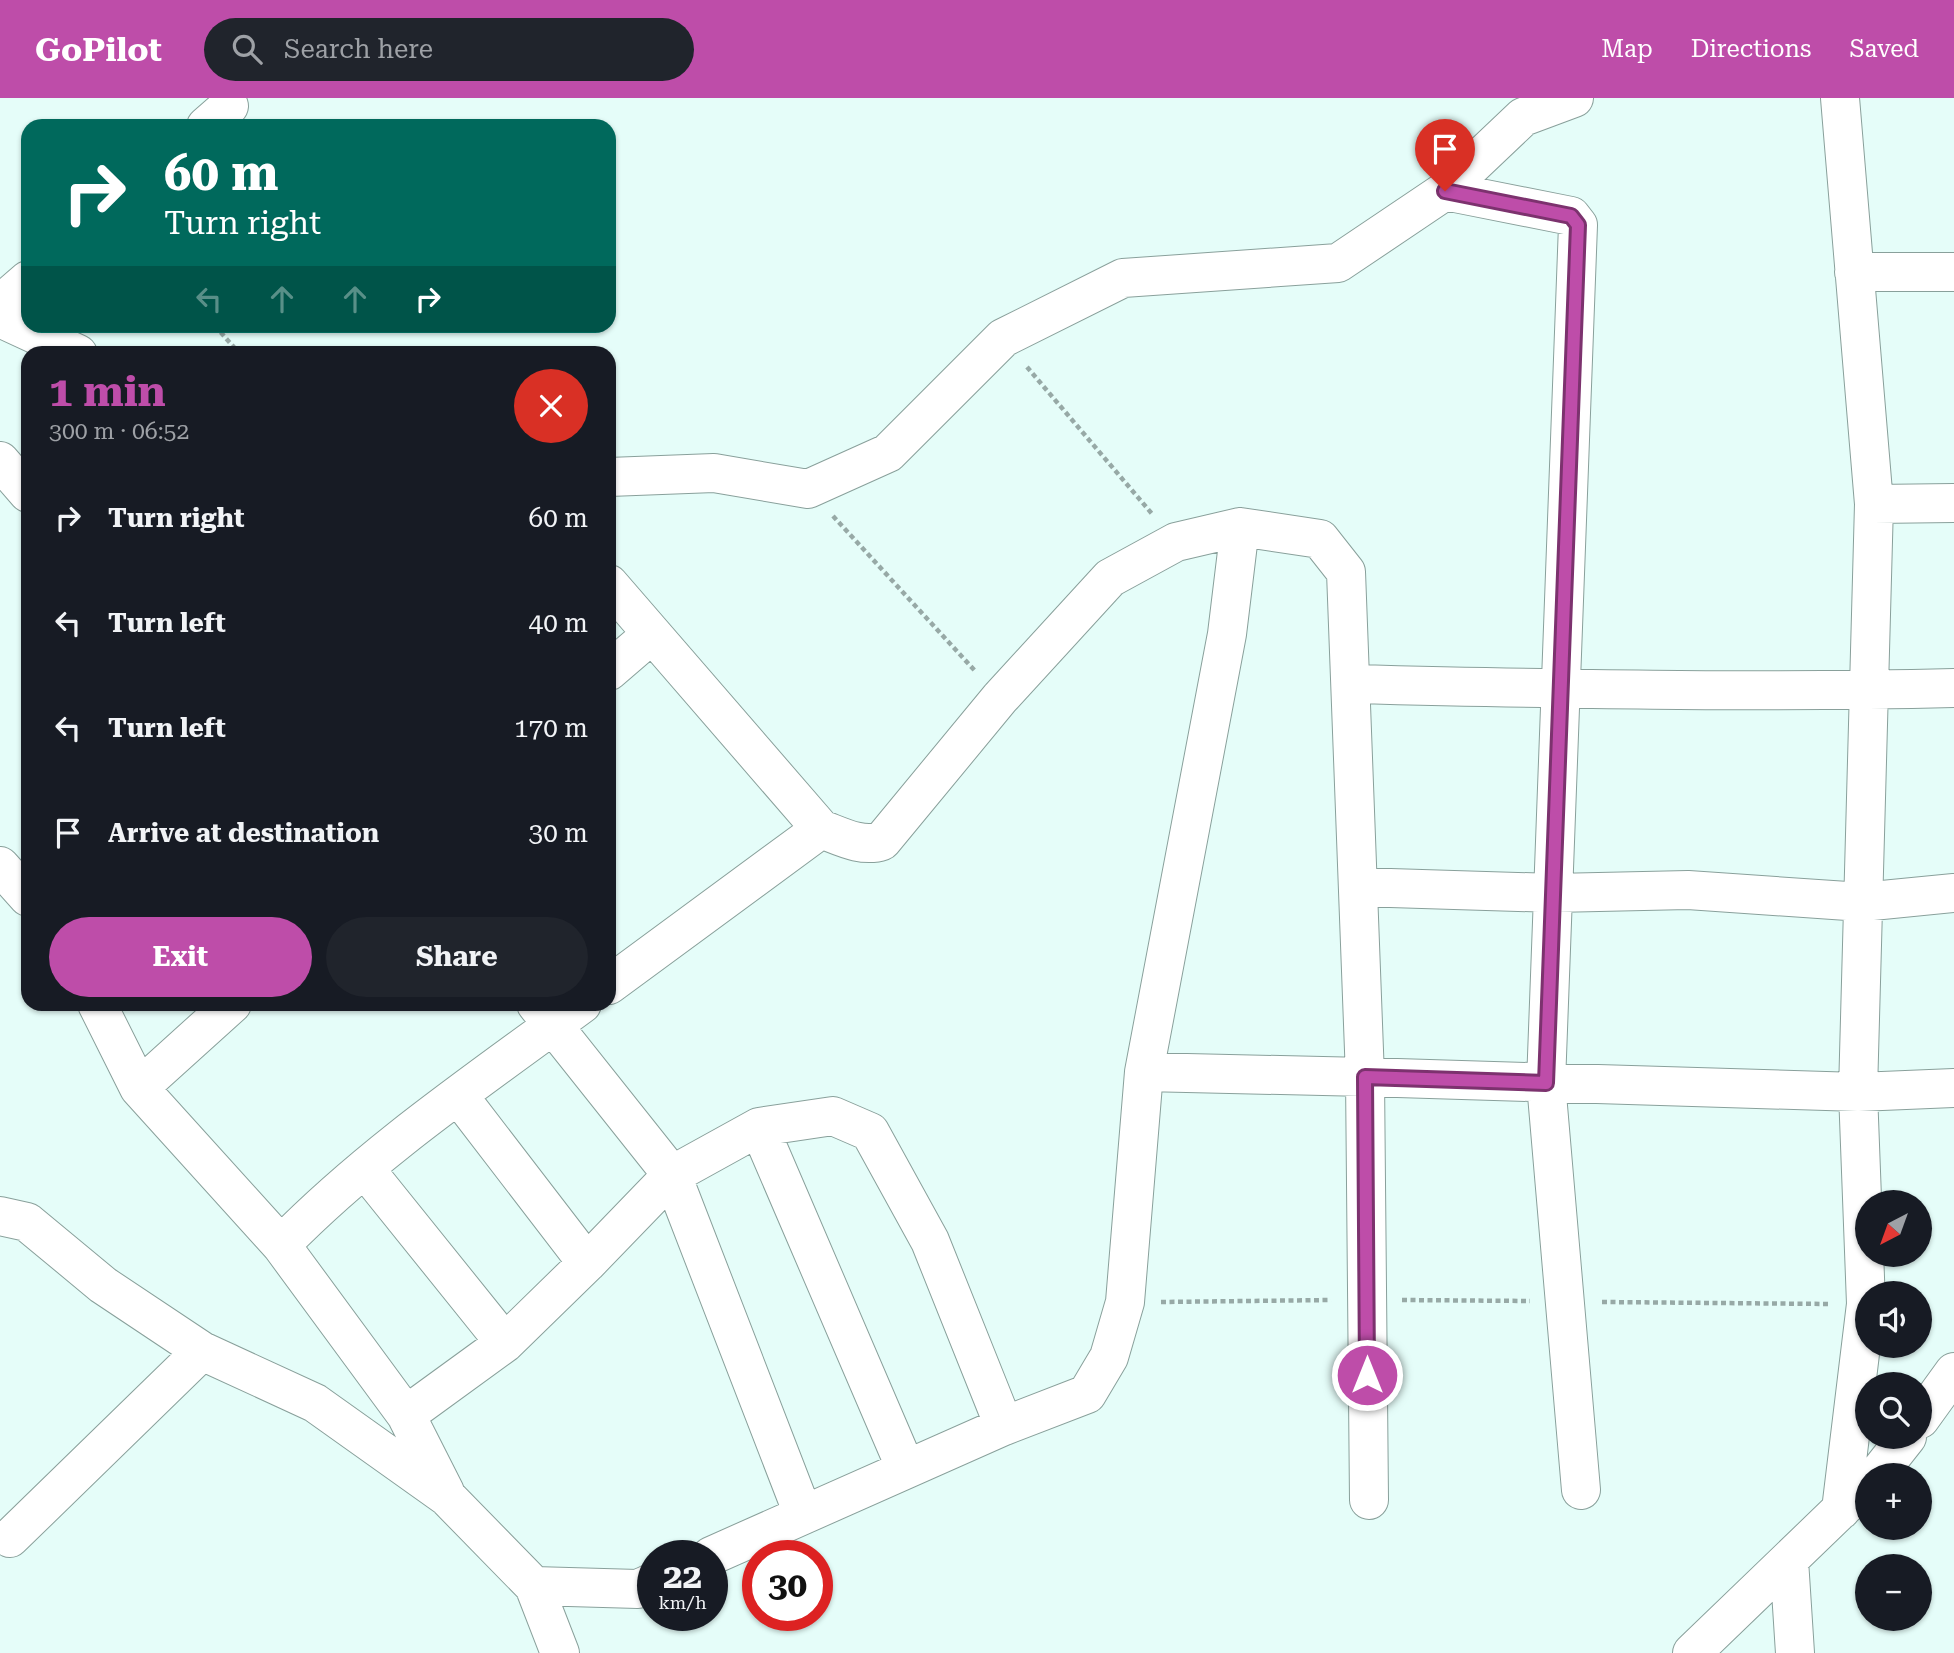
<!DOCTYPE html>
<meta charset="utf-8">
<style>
body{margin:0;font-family:"Roboto Serif",serif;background:#20242c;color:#f1f3f6;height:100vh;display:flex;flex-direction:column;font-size:26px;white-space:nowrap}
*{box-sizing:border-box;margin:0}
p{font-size:23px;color:#9ea1a6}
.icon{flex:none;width:38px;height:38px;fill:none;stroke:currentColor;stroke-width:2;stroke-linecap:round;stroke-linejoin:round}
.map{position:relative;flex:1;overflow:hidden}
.side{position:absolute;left:21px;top:248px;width:595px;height:665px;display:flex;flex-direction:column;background:#171b24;border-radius:21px;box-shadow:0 2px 5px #0004}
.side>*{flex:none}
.guide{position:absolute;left:21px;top:21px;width:595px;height:214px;border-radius:21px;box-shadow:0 2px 5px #0004;background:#00695c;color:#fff;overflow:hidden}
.needle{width:46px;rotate:221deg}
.fabs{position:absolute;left:1855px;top:1092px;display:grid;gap:14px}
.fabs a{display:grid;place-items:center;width:77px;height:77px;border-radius:50%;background:#171b24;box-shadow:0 2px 5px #0004;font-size:35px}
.speed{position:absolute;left:637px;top:1442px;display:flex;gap:14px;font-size:35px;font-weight:700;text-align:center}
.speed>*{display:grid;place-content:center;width:91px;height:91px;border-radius:50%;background:#171b24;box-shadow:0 2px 5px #0004;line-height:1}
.speed small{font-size:18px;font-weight:400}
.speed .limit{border:10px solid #d22;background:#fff;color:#111}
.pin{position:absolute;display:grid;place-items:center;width:60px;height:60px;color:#fff;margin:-72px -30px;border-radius:50% 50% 50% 0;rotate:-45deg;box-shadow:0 0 7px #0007}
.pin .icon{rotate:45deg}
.me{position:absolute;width:77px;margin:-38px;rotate:0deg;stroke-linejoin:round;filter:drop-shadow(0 0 5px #0008)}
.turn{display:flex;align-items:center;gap:24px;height:147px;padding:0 28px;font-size:32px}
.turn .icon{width:91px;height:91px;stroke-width:2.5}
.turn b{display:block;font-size:49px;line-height:60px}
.lanes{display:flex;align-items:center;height:66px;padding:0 28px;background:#0003;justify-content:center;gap:35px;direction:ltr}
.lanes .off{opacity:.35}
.round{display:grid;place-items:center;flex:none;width:74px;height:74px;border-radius:37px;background:#20242c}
.headline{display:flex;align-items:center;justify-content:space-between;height:119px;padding:0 28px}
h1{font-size:42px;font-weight:700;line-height:52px;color:#be4da9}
.action{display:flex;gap:14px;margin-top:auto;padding:14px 28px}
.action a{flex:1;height:80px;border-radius:42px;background:#be4da9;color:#fff;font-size:28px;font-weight:700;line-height:80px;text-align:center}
.action a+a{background:#20242c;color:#f1f3f6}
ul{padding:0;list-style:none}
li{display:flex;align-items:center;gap:21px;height:105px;padding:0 28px}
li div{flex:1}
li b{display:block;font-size:26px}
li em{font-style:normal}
header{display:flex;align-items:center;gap:42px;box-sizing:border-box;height:98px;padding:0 35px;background:#be4da9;color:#fff}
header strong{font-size:33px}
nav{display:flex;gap:38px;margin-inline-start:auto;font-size:24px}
.search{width:490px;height:63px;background:#20242c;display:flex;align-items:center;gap:18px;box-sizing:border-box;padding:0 24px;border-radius:38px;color:#9ea1a6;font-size:26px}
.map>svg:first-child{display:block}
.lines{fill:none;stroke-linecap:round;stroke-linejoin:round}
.minor-casing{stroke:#89a09b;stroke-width:40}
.path{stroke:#97a9a6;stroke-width:4.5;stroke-dasharray:5 3.5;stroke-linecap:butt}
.minor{stroke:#fff;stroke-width:38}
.route-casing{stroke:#7c326e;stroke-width:18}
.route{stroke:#be4da9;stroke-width:12}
</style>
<header>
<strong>GoPilot</strong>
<div class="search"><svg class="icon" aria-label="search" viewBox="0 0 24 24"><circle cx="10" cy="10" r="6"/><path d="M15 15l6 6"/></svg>Search here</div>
<nav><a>Map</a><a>Directions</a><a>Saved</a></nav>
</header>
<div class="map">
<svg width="1954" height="1555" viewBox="0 0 1954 1555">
<rect width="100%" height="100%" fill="#e5fdf9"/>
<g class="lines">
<defs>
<path id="minor" d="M1840 0 1874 406 1858 994 1866 1206 1841 1412
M206 28 229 8
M1445 93 1571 118 1578 127 1546 985 1581 1392
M1854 174H1954
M0 206 28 182
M0 220 78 256
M0 363 28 395
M609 379 714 375 808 391 888 355 1003 240 1123 180 1338 165 1445 93 1523 19 1574 0
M1874 406 1954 405
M609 486 821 731C840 738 862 750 882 743L1000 600 1110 480 1176 444 1240 429 1320 441 1346 474 1365 979 1369 1402
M609 573 652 536
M1351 586C1552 591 1753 595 1954 590
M0 768 28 799
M1358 789 1554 795 1688 792 1862 804 1954 795
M609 887 821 731
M97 906 139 990 281 1147 406 1317 445 1394
M536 906 672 1077 803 1416
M1144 974 1365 979 1858 994 1954 990
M139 990 232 906
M458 997 587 1165
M759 1029 906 1371
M365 1071 505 1245
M0 1118 27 1124 103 1187 202 1253 315 1305 447 1399 534 1488 638 1491 653 1484
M281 1147C371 1055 479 982 582 906
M406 1317 505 1245 587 1165 672 1077 759 1029 833 1018 870 1034 930 1143 1004 1328
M1920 1321 1954 1274
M1877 1377 1907 1339
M10 1440 202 1253
M711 1458 1004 1328 1087 1296 1109 1259 1125 1204 1144 974 1227 536 1240 429
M1789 1462 1795 1555
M534 1488 560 1555
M1692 1555 1858 1395"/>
</defs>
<!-- minor casing -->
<use href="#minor" class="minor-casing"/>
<!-- path -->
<path class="path" d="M215 228 240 256
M1027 269 1153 417
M833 418 976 574
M1402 1202 1530 1203
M1161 1204 1331 1202
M1602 1204 1831 1206"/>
<!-- minor -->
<use href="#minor" class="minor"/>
</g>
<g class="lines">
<defs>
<path id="route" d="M1367 1277 1365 979 1546 985 1578 127 1571 118 1445 93"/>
</defs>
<!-- route casing -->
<use href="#route" class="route-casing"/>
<!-- route -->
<use href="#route" class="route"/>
</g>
</svg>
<div class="fabs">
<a><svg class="needle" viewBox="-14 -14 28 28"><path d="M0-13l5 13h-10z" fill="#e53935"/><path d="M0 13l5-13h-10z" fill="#9ea1a6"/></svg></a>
<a><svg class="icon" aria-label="sound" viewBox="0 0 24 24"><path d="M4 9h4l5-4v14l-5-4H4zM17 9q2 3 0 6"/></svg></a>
<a><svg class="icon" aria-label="search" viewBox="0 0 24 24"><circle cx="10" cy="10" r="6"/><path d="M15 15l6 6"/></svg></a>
<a>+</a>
<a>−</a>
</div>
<div class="speed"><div>22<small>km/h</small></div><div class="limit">30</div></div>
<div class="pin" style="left:1445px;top:93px;background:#d93025"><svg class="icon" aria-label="arrive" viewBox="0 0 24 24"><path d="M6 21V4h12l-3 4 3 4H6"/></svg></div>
<svg class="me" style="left:1367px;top:1277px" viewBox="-20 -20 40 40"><circle r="17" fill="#be4da9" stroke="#fff" stroke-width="3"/><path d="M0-11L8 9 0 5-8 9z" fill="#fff"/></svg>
<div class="guide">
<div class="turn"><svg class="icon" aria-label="right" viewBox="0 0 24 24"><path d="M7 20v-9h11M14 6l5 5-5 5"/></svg><div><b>60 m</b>Turn right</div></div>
<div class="lanes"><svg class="icon off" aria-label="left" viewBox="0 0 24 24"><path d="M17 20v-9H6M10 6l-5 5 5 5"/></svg><svg class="icon off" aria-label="ahead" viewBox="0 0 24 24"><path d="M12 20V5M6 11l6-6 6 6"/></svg><svg class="icon off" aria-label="ahead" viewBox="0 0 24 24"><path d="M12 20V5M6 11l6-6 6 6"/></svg><svg class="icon" aria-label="right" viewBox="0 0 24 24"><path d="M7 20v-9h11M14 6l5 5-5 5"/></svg></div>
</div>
<section class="side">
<div class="headline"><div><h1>1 min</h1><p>300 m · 06:52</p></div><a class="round" style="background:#d93025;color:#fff"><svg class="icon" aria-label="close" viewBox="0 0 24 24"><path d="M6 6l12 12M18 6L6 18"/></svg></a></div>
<ul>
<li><svg class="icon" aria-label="right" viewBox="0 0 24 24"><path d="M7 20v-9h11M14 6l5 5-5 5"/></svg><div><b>Turn right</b></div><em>60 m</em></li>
<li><svg class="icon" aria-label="left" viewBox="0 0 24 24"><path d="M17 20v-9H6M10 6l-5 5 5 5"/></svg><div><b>Turn left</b></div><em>40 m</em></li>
<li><svg class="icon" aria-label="left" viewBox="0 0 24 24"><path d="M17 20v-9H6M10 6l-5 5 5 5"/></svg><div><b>Turn left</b></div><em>170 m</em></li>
<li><svg class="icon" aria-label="arrive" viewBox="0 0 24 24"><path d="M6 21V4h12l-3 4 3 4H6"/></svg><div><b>Arrive at destination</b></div><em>30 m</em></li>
</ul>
<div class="action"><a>Exit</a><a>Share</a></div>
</section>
</div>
